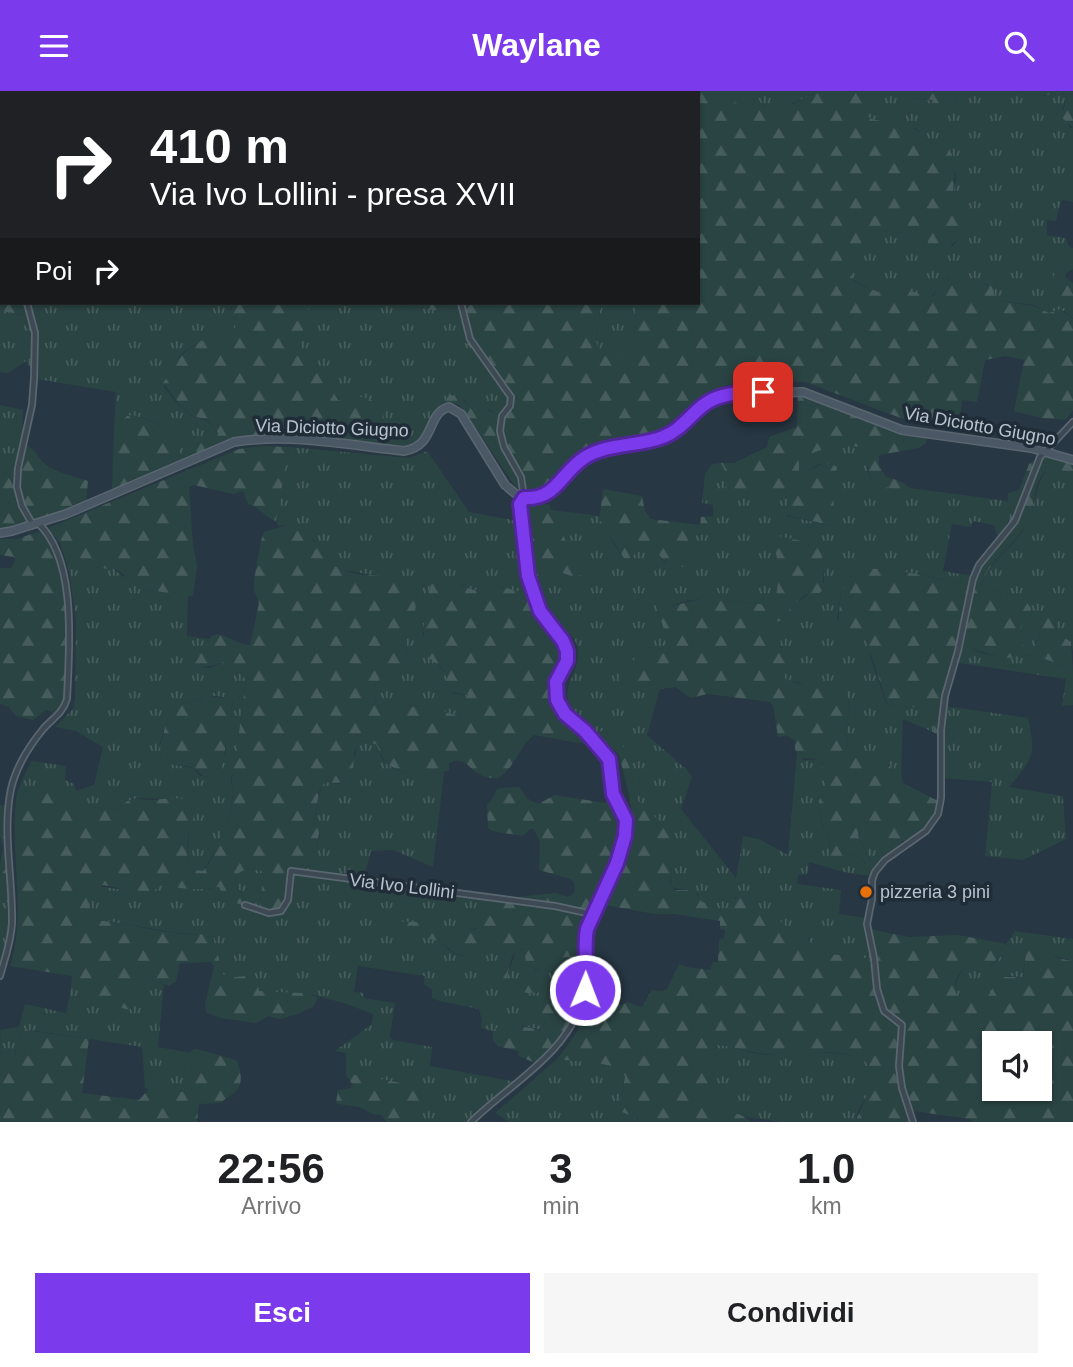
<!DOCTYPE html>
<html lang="it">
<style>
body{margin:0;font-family:Arial,sans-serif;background:#f6f6f6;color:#202124;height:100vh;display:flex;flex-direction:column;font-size:26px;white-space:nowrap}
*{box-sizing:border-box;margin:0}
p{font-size:23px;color:#757577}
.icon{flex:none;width:38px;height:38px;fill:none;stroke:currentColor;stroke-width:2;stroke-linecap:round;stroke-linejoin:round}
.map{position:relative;height:1031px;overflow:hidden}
.details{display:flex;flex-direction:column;background:#fff;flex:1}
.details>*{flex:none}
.banner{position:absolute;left:0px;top:0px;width:700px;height:214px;box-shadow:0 2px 5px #0004;background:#202124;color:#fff;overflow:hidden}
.buttons{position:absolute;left:982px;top:940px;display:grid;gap:14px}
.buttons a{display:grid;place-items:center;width:70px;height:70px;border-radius:0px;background:#fff;box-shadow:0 2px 5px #0004;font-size:35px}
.pin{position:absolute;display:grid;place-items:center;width:60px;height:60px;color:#fff;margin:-30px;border-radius:14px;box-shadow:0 4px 10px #0006}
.me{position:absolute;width:77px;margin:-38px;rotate:1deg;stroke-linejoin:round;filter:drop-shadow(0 0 5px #0008)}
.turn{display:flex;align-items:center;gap:24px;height:147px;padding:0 35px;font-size:32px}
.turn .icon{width:91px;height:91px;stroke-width:2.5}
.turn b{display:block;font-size:49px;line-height:60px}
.then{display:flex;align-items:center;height:66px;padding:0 35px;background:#0003;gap:14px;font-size:26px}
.eta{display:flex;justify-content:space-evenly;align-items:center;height:119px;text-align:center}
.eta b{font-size:42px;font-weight:600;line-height:49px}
.action{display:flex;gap:14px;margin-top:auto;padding:14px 35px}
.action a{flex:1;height:80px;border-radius:0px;background:#7c3aed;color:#fff;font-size:28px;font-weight:600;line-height:80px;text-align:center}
.action a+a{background:#f6f6f6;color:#202124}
header{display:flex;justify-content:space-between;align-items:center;height:91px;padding:0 35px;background:#7c3aed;color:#fff;font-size:32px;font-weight:600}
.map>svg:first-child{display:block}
.grass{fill:url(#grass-tufts);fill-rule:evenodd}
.forest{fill:url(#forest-firs);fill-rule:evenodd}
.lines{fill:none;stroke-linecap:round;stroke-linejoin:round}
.minor-casing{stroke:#5a6670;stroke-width:8}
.secondary-casing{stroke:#5a6670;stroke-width:10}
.minor{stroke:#3c4852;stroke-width:4.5}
.secondary{stroke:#4a5865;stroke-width:7}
.route-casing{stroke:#51269a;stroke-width:18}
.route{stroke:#7c3aed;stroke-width:12}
.food-dot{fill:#e8710a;stroke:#202d38;stroke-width:2.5}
.labels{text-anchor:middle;stroke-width:7;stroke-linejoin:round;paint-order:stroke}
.street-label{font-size:18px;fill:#b9c3cc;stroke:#202d38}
.poi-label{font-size:18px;fill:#b9c3cc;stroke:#202d38;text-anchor:start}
</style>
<header><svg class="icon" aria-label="menu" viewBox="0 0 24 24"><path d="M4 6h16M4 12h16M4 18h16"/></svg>Waylane<svg class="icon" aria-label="search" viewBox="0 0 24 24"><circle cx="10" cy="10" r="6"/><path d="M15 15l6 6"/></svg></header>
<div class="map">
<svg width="1073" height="1031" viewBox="0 0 1073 1031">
<defs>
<pattern id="grass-tufts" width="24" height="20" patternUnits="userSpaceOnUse" patternTransform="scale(1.75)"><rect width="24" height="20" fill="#2a4443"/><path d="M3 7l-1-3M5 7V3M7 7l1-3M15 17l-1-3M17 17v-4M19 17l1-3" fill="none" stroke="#475d5d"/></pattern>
<pattern id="forest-firs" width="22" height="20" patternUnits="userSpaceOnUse" patternTransform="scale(1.75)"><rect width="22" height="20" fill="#2a4443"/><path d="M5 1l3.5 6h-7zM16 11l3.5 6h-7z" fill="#475d5d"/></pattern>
</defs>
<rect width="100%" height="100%" fill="#273743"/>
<!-- grass -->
<path class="grass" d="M724 0H817C806 6 776 24 764 15 761 12 759 9 755 7L753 14C739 16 732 11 724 0Z
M860 0H908L913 7 955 13 956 0H1012L1043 5 1059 1 1066 5 1062 22 1070 37H1073V111L1061 109 1056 130 1047 129V144L1066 147 1069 156 1073 157V173H1057L1073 211V228L1064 220 1049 222 1034 214 999 210 994 203 997 191 983 194 949 191 947 187 931 206C914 202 898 193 881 193L878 201C874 200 854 190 853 188 847 177 866 149 871 139L905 142 911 147 923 146 937 154 953 155C969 133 967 124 953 102L956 88 952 60 942 52 929 50 917 38 871 28 867 25 864 9Z
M27 212H234L230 218 236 234 233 242C214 247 192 250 178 267 176 269 175 275 174 277 170 285 165 287 164 296 171 305 184 322 195 326 211 331 206 327 218 342L217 346 198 353 192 348 199 364 180 372C179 364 180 356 176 349 168 335 144 324 128 325L114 336 116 301 31 287V278L26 270 8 282 0 281V220L23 224Z
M306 212H398L433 219 463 222 479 259 512 307 504 325 495 323 489 318 473 320 465 309 446 307 448 312C428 319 434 351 409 357 399 360 381 356 370 355L383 319 374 310 350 309 346 311 338 309 314 270 304 264 300 256 308 219Z
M601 212H635L636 234 628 268H611L600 262 596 251Z
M0 314 23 319 22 351 26 354 18 371 10 376 7 383 0 382Z
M854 354 867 357 870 360 867 376 871 390 906 399 910 397 1007 410C1015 423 1006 436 998 446L994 434 973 430 971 436 952 433 943 480 961 483 960 493C930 485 884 475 854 479L851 482 849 495 841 499 837 529 868 549 871 568 886 612C906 619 916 612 935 623L933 641 903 628 901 681 892 678 889 674 862 666 847 653 846 640 850 612 841 597 809 600 798 591 784 589 776 577 789 567 782 562 780 548 772 536V531L781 530 790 518 824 491V477L815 453 797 451 787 447 775 454C783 472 779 493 775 512L772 515C738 510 701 501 668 516L664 513 656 515 668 550 678 558V562L670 564 666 558 642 556C636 569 625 578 621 592 633 596 643 600 653 590L660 598 647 644 686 678 692 686 681 718 736 787 743 745 759 748 788 764 797 663 804 669 822 668 823 682 828 699 819 709C819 728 819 726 827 743 830 749 829 758 832 765 849 763 855 760 866 774L870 771C868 756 851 748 862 731L871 729 878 736 882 764 886 765 876 780 877 786 844 781 809 771 807 784H798L797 793 841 799 839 823 873 828 870 834 874 839 872 847 882 864 874 868 821 862 813 858 808 846 788 838 775 825 739 806H735L726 822 701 810 697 802 671 796 672 776 668 762 673 745 635 707 632 684 621 650 615 644 602 640 597 642C589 635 579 628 573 619 555 596 587 576 576 552 573 543 563 539 557 532 544 519 535 496 532 478L539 484 549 477 572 486 580 484 584 477C571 464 562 448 560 429H581L584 423 599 425 600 430 606 432C608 447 618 460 627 471L636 461 648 458 657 460 664 471 681 476 686 471 685 466 688 448 696 444 714 442 713 414 702 412 705 383 712 373 721 372 725 380 727 400 763 399 789 402 786 425 838 436V426L834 423C834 409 832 394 836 381L819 373 804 382 798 381C797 355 835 356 854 354Z
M289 356 409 367 427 360 469 421 518 430 526 488 534 509 526 502 497 495 474 499 461 494 449 497 432 492 428 501 423 544 439 576 443 578 448 586 445 595 454 603 468 604V619L464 627 429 615 405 616 389 611 376 614 375 605 381 583 404 581 406 577 407 541 415 525 417 494 396 488 343 479 327 472 314 449 287 434 278 435C270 417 286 377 289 356Z
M1051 378 1073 382V561L1071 551 1058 543 1054 528 1040 541 1034 556 1028 558 1015 548 1013 504 981 497C988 468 1016 457 1028 431 1036 413 1034 395 1047 379Z
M77 474 108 478 112 476 122 485 132 487 140 498 145 499 188 504 187 545 209 548 204 561H200L188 575 210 577 227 569 232 570 236 579 246 588 238 648 240 658 231 688 233 703 227 738 223 739 218 755 203 780 190 778 187 774 189 739 158 707C151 709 146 706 139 707 130 708 123 714 117 719L86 715 48 701H39L31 704 17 701 31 670 66 675 65 689 74 693 76 700 94 694 103 656 76 640 55 636 73 618 75 607 76 528 69 480ZM215 605 224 606 233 612 227 633 225 663 208 687 199 684 193 677 170 673 160 652 166 630 164 626 184 612Z
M963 549H967L972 558 984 563 1005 566 1021 564 1038 565 1073 580V614L1062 615 1066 588 954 571Z
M946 615 1028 627C1036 665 1034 666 1009 696L1063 705 1066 748 1023 769 985 765 992 691 943 687Z
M359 650 376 653C380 658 380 665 383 669 392 683 430 686 444 681L433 776 393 759 371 760 363 791 431 799 495 811 488 817 478 837C453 842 427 829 401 831 416 850 423 841 441 851 444 853 446 857 449 859 462 869 474 866 484 855H498L500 859 499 872 488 887 533 901H551L536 892 509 889 507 885 516 860 524 858 535 880C546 875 558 866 569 866L573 874V884L564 890 565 910 550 913 539 925 545 931 542 939 523 935 493 940 481 937 482 929 479 918 440 910 432 907V899L424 893 425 885 358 875 354 901 364 902V907L395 912 390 945 392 949 432 956 430 975 517 991 471 1031H408C416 1018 426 1009 420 992L407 993 356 984H346V962L335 960 372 933 373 923 344 912 313 904 258 900 226 887 221 880 216 858 207 840 204 843C163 844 125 829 84 829L95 798 98 795 117 798 163 793 180 797 207 798 220 796 223 804 243 802 236 796 239 782C245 777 258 778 264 781L260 811 262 816 287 801 291 779 306 777 311 770 307 768 316 757 320 743 314 731 322 693 326 691 340 693 356 663V654Z
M0 811H9V845L0 881Z
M1015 840 1073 848V870L1055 865 1024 872 1023 886 1009 885 992 897 989 906 982 913C947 914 950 893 968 873H994L1000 866 1014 862 1015 857 1006 853Z
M142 889 156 890 164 894 158 956 191 962 184 992 186 1002 158 1001 145 997 142 956 30 939C13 942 17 955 15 967L11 970 2 967 0 939 19 936 25 913 66 922 71 897 85 896 96 905 129 919 135 912Z
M717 954C735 955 753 964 771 964 792 964 868 953 874 981 876 993 866 1006 860 1016 857 1021 857 1026 855 1031H782L745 1026 710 1015 708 1011Z
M557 968C574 971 617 969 625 985L620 1015 640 1031H509L495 1022Z"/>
<!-- forest -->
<path class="forest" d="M320 0H624L625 2H319Z
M696 0H724C732 11 739 16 753 14L756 6 765 16 794 13 817 0H860L867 17V25L871 28 909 35 920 41 929 50 942 52 949 56 955 72 953 102 969 127 958 148 949 156 929 152 923 146 914 149 905 142 871 139C866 149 847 177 853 188 855 193 873 199 878 201L881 193C898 193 914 202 931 206L934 204 944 185 949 191 983 194H988L991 186H996L997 191 994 203 999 210 1034 215 1049 222 1060 218 1073 228V319L1065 329 1042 327 1014 320 1024 269 1005 265 985 269 977 311 962 309 959 337 906 329 805 291 777 290 726 294 698 309 693 320 666 343 600 358 545 404 525 403 515 395 463 318 457 313 448 312 446 307 449 304C462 305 465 310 473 320L485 317 495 323 504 325 512 307 479 259C457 256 466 239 463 222L425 218 398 212H601L596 250 600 262 611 268H628L636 234 635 212H698V2H694Z
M908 0H956L955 13 951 15 945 11 938 15 932 9 913 7Z
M1012 0H1073V37L1059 24 1064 18 1066 5 1063 2 1039 5Z
M0 139 2 212H27V224L0 220Z
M1066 172 1073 173V178L1066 182 1065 186 1073 192V211L1060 208 1052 199 1055 177 1057 173Z
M234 212H306L308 219 300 256 304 264 314 270 338 309 346 311 353 306C365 305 375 309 383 319L382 336 370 355 262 346 199 364 189 350 192 347 198 353 217 346 218 342 208 329 193 325 183 318 163 292 173 279 175 271 187 259 201 250 233 242 236 234 227 226Z
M798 299 927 347 926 352 919 357 879 364V373L885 385 902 391 910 397 906 400 873 394 866 371 870 360C855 349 809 357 799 372V381C813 381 823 367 837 376 834 392 833 407 834 423L843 428 838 436 786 424 788 402 763 399 740 403 727 400 725 380 721 372H734L767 356 769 346 797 336Z
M132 324C146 327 169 336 177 349 181 355 179 365 180 372L112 400 114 336 127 325Z
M26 354C36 360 35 361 41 369 51 381 74 385 88 390L86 411 15 439H0V382L7 383 10 376 15 374Z
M262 355 289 356 276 430C265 427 260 416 248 413L243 400 233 403 194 394 189 396 193 453 197 476 193 505 140 498C131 489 123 482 112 476L108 478 77 474 69 480 60 452 48 437 239 358Z
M1045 363 1073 372V382C1066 381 1052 376 1046 380 1032 391 1036 417 1028 431 1014 456 988 468 981 496 998 504 1023 500 1031 518L1015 547 1028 558 1036 553 1046 526 1054 527 1058 543 1071 551 1073 580C1057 573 1041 564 1024 564 1019 564 1013 567 1007 567 994 565 981 560 969 557L967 549 959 550 952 580 947 586 944 603 947 624 942 647 933 641 935 623C916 612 906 619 887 612L865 546 846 542 838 534 841 499 849 495 851 482 854 478C884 475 929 485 960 493L961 483 970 484C973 472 982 467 991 458 996 452 1003 442 1007 435 1014 423 1006 413 1008 402L1019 399 1029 373Z
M603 398 642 405 645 420 651 428 700 434 701 426 713 425 716 438 714 442 696 444 688 448 686 476C671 477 665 472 656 460 645 456 632 461 627 472L608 442 606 432 599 430Z
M526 413 532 415 549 413 551 419 584 423 581 429H560C562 448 572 464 585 477L576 487 549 477 539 484 532 478 526 432Z
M287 434C309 438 318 453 327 472 336 475 343 480 353 482 371 486 402 483 417 494L415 525 407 541 406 577 405 581 381 583 375 605 376 614 389 611 405 616 429 615 463 627 467 623 468 604 446 600C445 595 448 589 447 584 444 575 432 572 427 564 421 553 425 502 432 492L448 497 456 493 474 499 496 495 526 502 534 509 547 534 569 554 568 576 558 596V606L567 625 611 667 620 700 626 734 622 755 587 830 585 901 562 949 539 974 519 965 518 960 497 955 492 947 494 938 506 933 542 939 545 931 536 922 537 913H555L564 910V889L573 884V874L569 866C554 866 545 881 527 879L524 858C510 859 511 873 507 885L509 889C522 891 545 890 555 893V898L551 901 528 902 489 895 487 891C491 878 505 870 498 855L484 856 474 865C451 866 453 857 438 850 426 845 408 846 401 836V831H417L474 839 478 837 488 817 495 811 508 807 555 802 568 806 575 801 574 791 570 788 539 779 540 751 534 738H530L523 745 492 740 488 737 487 714 493 707 496 699 500 697 519 696 527 707 535 712H540L555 704 605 712 612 707 614 702 603 668 591 654 534 644C518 656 514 679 497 688 492 687 484 686 479 683 468 677 464 664 449 672V679C429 688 405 683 386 673L376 653 359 650C346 670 366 697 326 691L320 697 314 731 320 738 316 757 307 768 311 770 303 781 291 780 282 818 274 820 261 816 260 811 264 781C258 778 245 777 239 782L236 796 245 805 242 814 225 808 219 796C202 799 179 799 163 793L149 803 103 794 95 798 85 829C125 829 166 846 204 843L208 835 212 834 217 836 213 845 223 884 226 887 245 885 257 891 259 900 301 902 318 906 314 915 298 923 280 928 268 925 256 932 221 927 207 922 205 913 214 875 211 871 180 872 176 890 169 895 156 890 143 889 135 912 129 919 102 911 85 896 71 897 72 885 10 875C28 820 8 758 17 701L31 704 39 701H48L86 715 117 719C122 716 124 711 130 709 139 706 144 709 153 709 166 708 186 703 195 716L192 735 188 743 187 774 190 778 203 780C213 770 218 751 223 738L227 737C229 726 232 715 233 704 233 698 231 692 232 687 233 672 240 663 238 649L246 588 236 579 231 570 227 569C212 575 204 578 188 575L187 565 192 558 204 561C213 527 229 553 250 554L259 512 254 499V489L261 450 264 441Z
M40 440 48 448 58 467 68 528 67 606 56 625 50 620 46 619 33 629 16 625 9 616 0 613V477H11L15 470 14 466 0 464V448H17Z
M779 445 820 454 824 477 822 500 819 502 806 503 787 521 781 530 772 531V536L780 548 782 562 793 569 788 576 779 575 776 577C785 594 796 587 809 600L816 595 830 597 834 590C862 605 841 631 847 653 860 664 868 670 885 671L892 678 901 681 903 692 938 710 933 727 918 745 903 750 886 765 882 764 878 736 871 729 862 731C851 748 867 756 870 771L867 774C859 766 851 758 840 767L832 766C830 758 830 749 827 743 820 726 819 728 819 709L828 699 823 682 822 668 800 667 795 658V649L787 645 778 646 773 614 770 611 708 603 690 607 676 596 660 598 653 590C641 601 630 599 619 589L620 581 630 575 642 556 666 558 671 564 678 562V558L668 550 656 515V505L661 504 668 516 709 506 772 515 775 512C780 486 778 473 774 448Z
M211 606 233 607 221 683C199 692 205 681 191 676 185 674 176 676 169 672 151 663 166 645 165 631 165 627 164 624 164 620L172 615Z
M602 640 615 644 621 650 632 684 635 707 671 741 673 745 668 762 675 779 670 791 671 796 676 799H694L701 810 726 822 730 809 739 806 775 825 788 838 805 842 813 858 821 862 874 868 882 863 872 848 874 839 909 846 958 844 1002 852 1015 857 1014 862 1000 866 990 875 968 873C959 883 951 890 957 905L965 910 982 913C991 905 991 895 1000 886H1023L1026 863 1029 860C1045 859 1058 869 1073 870V1031H972L970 1028 913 1020 908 1021 911 1031H855L873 991V978C851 950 798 967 767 963 750 962 734 955 717 954L708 1011 710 1015 741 1024 751 1031H640C635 1023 626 1025 620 1019L625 985C617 969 574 971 557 968 572 950 586 929 592 907L622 914 627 911 642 916 652 899 662 900 667 898 679 873 687 876 710 879 713 871H718L719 848 724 847 725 839 720 838V830L674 823H655L605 814 630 757 634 733 628 699 619 664 597 642ZM994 952H1040V998H994Z
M0 714 8 715 9 811H0V775L3 757 0 744Z
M25 939 89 948 82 1002 139 1009 149 998 158 1001H185L184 992 190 963 192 959 197 958 236 969C241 977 244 994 235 1001 230 1006 226 1006 221 1012L199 1013 197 1031H0V944L2 967 11 970 16 963V949Z
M346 984H356L407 993 420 991C426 1009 417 1017 408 1031H387L381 1024C367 1023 370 1020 359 1016 352 1014 344 1015 336 1012L338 999 351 997 352 993Z"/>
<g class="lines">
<defs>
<path id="minor" d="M478 0V2
M0 132 2 138
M27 212 35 242 34 288 32 314 18 377 17 396 22 415 33 434
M461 212 470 248 511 306 510 315 502 325 500 340 504 356 521 386 524 407 519 419 528 485 540 521 563 550 567 560V570L556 591 557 609 565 623 591 645 609 668 613 703 626 729 625 745 617 772 587 838C582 859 589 881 584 903 570 962 512 991 471 1031
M245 814 269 822 281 820 288 809 291 780 555 815 592 823
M0 885C5 867 11 851 12 832 13 790 2 740 11 698 16 676 29 655 44 637 53 627 63 622 67 608 69 559 78 469 38 432
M913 1031 902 997 899 975 902 934 884 920 877 898 874 867 867 833 872 808V789L875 781 885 769 926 740 938 723 941 707V639L945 605 958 560 973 488 979 474 1015 430 1040 366 1073 331"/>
<path id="secondary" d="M0 442 12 440 66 423 234 351C290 342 349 354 404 360 436 355 426 322 449 316L461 323 505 394 517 404 532 407 548 402 585 366 604 359 661 347 674 340 712 308 733 303 803 301 902 339 1031 357 1073 369"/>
</defs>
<!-- minor casing -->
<use href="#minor" class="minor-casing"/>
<!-- secondary casing -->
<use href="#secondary" class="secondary-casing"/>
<!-- minor -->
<use href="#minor" class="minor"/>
<!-- secondary -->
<use href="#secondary" class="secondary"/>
</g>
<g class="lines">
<defs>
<path id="route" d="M585 899C589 879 583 858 587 838L617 772 625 745 626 729 613 703 609 668 585 640 565 623 557 609 556 591 567 570V560L563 550 540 520 528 485 520 413 524 407C556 409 561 382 584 367 606 352 638 356 663 346 680 340 691 323 705 313 722 301 743 302 763 301"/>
</defs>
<!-- route casing -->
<use href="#route" class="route-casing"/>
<!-- route -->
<use href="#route" class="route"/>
</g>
<!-- markers -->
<circle class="food-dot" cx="866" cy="801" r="7"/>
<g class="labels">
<!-- street labels -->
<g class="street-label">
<text transform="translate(980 335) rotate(10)" y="6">Via Diciotto Giugno</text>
<text transform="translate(332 337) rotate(2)" y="6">Via Diciotto Giugno</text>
<text transform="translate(402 795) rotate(7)" y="6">Via Ivo Lollini</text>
</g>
<!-- poi labels -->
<g class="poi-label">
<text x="880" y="807">pizzeria 3 pini</text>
</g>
</g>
</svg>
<div class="buttons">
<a><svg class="icon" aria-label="sound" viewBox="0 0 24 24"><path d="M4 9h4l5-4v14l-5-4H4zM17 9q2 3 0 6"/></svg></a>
</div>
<div class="pin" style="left:763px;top:301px;background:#d93025"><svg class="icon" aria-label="arrive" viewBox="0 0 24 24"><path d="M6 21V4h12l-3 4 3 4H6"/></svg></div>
<svg class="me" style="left:585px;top:899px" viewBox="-20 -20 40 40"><circle r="17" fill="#7c3aed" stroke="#fff" stroke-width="3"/><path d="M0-11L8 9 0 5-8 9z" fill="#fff"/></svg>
<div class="banner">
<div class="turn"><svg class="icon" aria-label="right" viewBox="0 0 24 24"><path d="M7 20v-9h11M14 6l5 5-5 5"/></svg><div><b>410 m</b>Via Ivo Lollini - presa XVII</div></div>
<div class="then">Poi<svg class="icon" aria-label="right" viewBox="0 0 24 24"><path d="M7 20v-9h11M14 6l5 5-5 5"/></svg></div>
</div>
</div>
<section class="details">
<div class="eta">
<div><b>22:56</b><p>Arrivo</p></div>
<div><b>3</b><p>min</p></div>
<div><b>1.0</b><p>km</p></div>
</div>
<div class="action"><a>Esci</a><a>Condividi</a></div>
</section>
